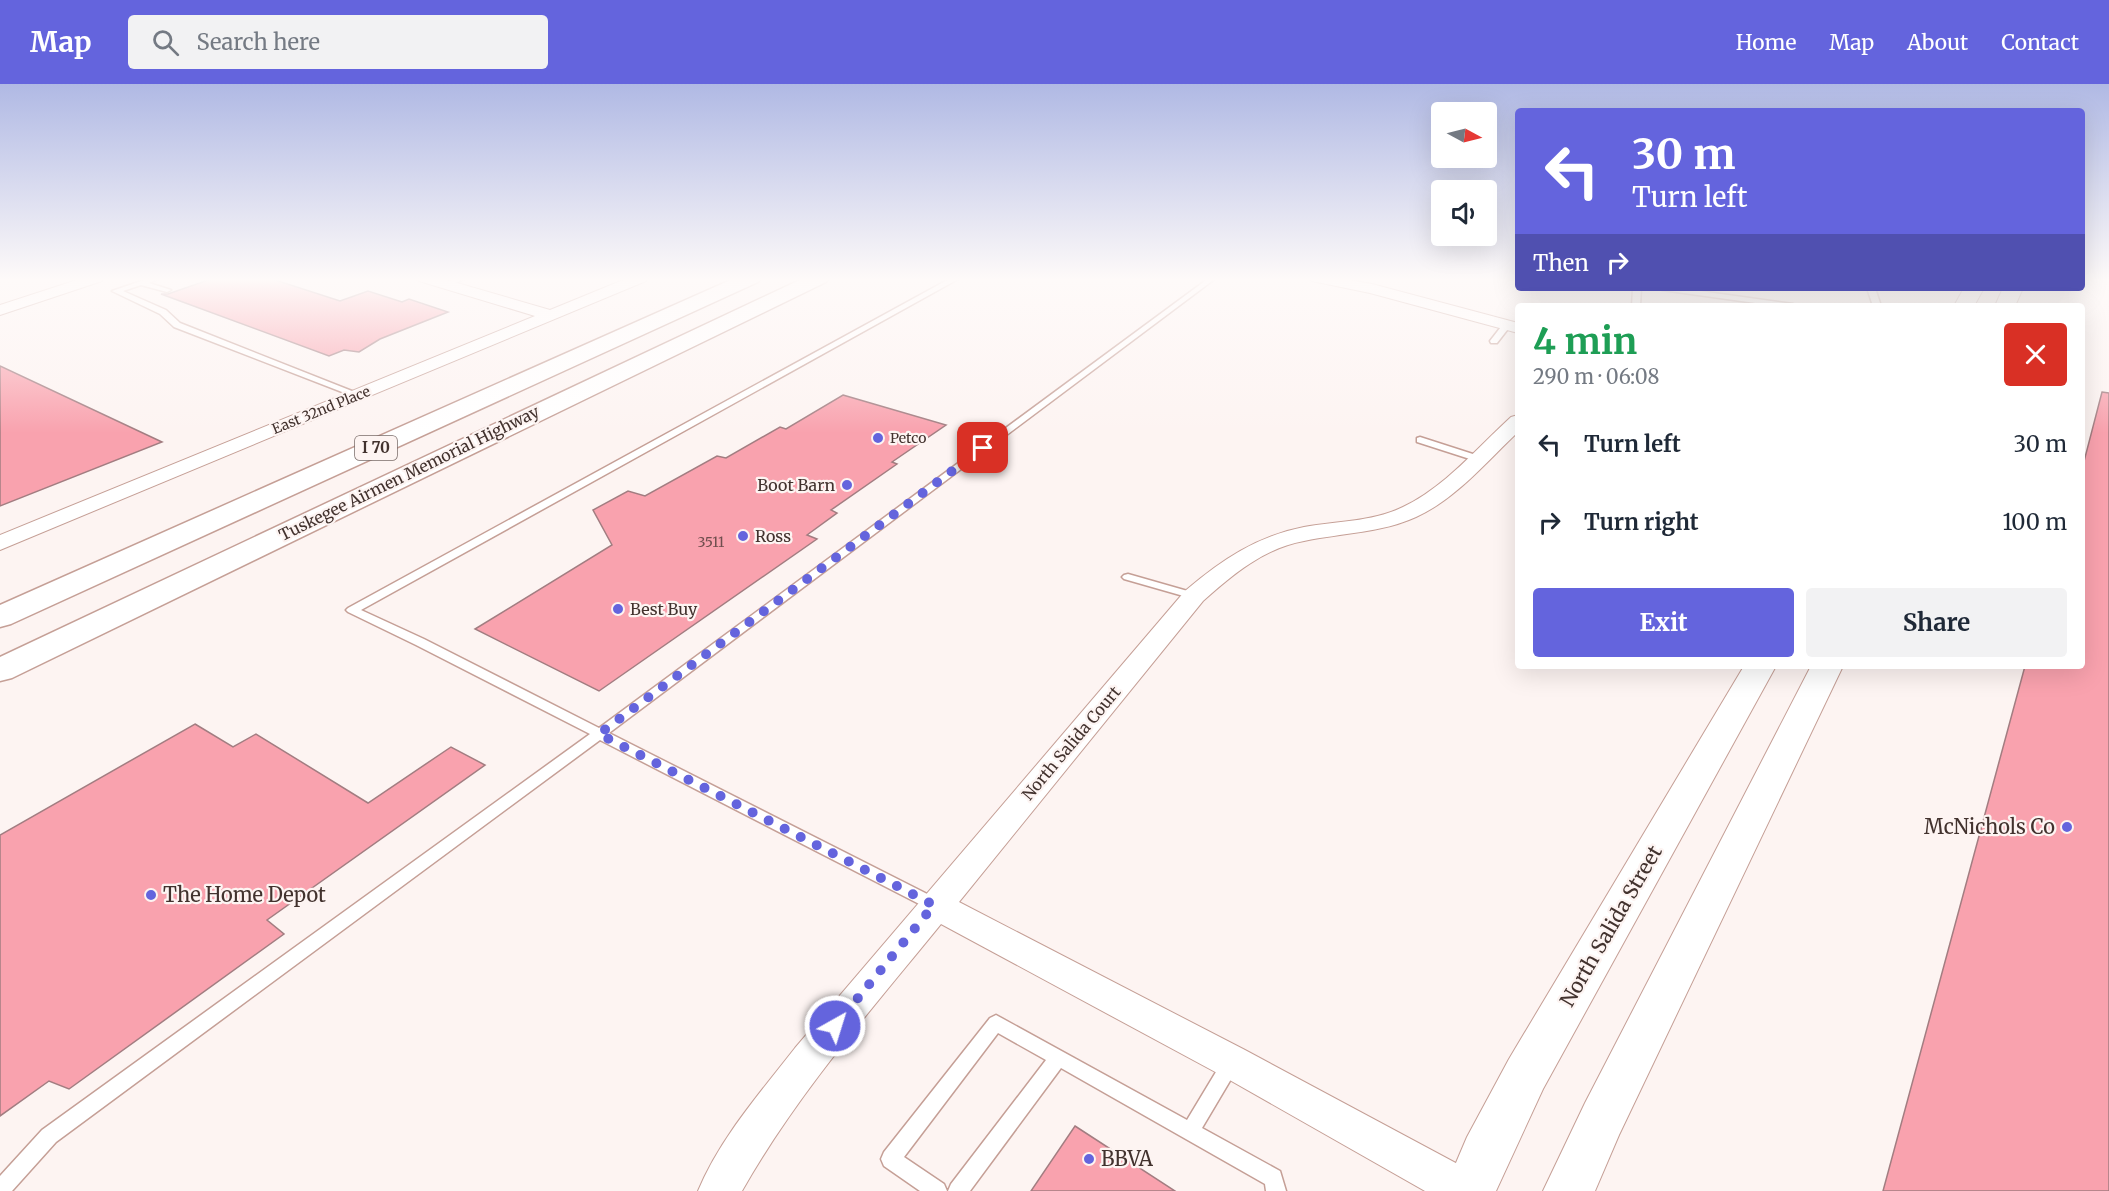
<!DOCTYPE html>
<meta charset="utf-8">
<style>
body{margin:0;font-family:Merriweather,serif;background:#f2f2f3;color:#1f2937;height:100vh;display:flex;flex-direction:column;font-size:22px;white-space:nowrap}
*{box-sizing:border-box;margin:0}
p{font-size:20px;color:#747a83}
.icon{flex:none;width:33px;height:33px;fill:none;stroke:currentColor;stroke-width:2;stroke-linecap:round;stroke-linejoin:round}
.map{position:relative;flex:1;overflow:hidden}
.drawer{position:absolute;left:1515px;top:219px;width:570px;height:366px;display:flex;flex-direction:column;background:#fff;border-radius:6px;box-shadow:0 6px 24px #0002}
.drawer>*{flex:none}
.top-card{position:absolute;left:1515px;top:24px;width:570px;height:183px;border-radius:6px;box-shadow:0 6px 24px #0002;background:#6464dd;color:#fff;overflow:hidden}
.needle{width:39px;rotate:97deg}
.controls{position:absolute;left:1431px;top:18px;display:grid;gap:12px}
.controls a{display:grid;place-items:center;width:66px;height:66px;border-radius:6px;background:#fff;box-shadow:0 6px 24px #0002;font-size:30px}
.pin{position:absolute;display:grid;place-items:center;width:51px;height:51px;color:#fff;margin:-26px;border-radius:12px;box-shadow:0 3px 9px #0006}
.me{position:absolute;width:66px;margin:-33px;rotate:39deg;stroke-linejoin:round;filter:drop-shadow(0 0 4px #0008)}
.turn{display:flex;align-items:center;gap:21px;height:126px;padding:0 18px;font-size:27px}
.turn .icon{width:78px;height:78px;stroke-width:2.5}
.turn b{display:block;font-size:42px;line-height:51px}
.then{display:flex;align-items:center;height:57px;padding:0 18px;background:#0003;gap:12px;font-size:22px}
.round{display:grid;place-items:center;flex:none;width:63px;height:63px;border-radius:6px;background:#f2f2f3}
.overview{display:flex;align-items:center;justify-content:space-between;height:102px;padding:0 18px}
h1{font-size:36px;font-weight:700;line-height:45px;color:#1e9e55}
.button{display:flex;gap:12px;margin-top:auto;padding:12px 18px}
.button a{flex:1;height:69px;border-radius:6px;background:#6464dd;color:#fff;font-size:24px;font-weight:700;line-height:69px;text-align:center}
.button a+a{background:#f2f2f3;color:#1f2937}
ul{padding:0;list-style:none}
li{display:flex;align-items:center;gap:18px;height:78px;padding:0 18px}
li div{flex:1}
li b{display:block;font-size:22px}
li em{font-style:normal}
header{display:flex;align-items:center;gap:36px;box-sizing:border-box;height:84px;padding:0 30px;background:#6464dd;color:#fff}
header strong{font-size:28px}
nav{display:flex;gap:33px;margin-inline-start:auto;font-size:21px}
.search{width:420px;height:54px;background:#f2f2f3;display:flex;align-items:center;gap:15px;box-sizing:border-box;padding:0 21px;border-radius:6px;color:#747a83;font-size:22px}
.map>svg:first-child{display:block}
.building{fill:#f9a2ae;stroke:#a27d81;stroke-width:1.5}
.lines{fill:none;stroke-linecap:round;stroke-linejoin:round}
.service-casing{stroke:#c59f96;stroke-width:3}
.minor-casing{stroke:#c59f96;stroke-width:2}
.tertiary-casing{stroke:#c59f96;stroke-width:2}
.motorway-casing{stroke:#c59f96;stroke-width:3}
.service{fill:#fff;fill-rule:evenodd}
.minor{fill:#fff;fill-rule:evenodd}
.tertiary{fill:#fff;fill-rule:evenodd}
.motorway{fill:#fff;fill-rule:evenodd}
.route{stroke:#6464dd;stroke-width:10;stroke-dasharray:0 18}
.poi-dot{fill:#6464dd;stroke:#fdf4f2;stroke-width:2}
.labels{text-anchor:middle;stroke-width:4.5;stroke-linejoin:round;paint-order:stroke}
.far-street-label{font-size:14px;fill:#42322e;stroke:#fdf4f2}
.far-poi-label{font-size:14px;fill:#42322e;stroke:#fdf4f2;text-anchor:start}
.number-label{font-size:14px;fill:#704e4e}
.shield{fill:#fdf4f2;stroke:#7a6c69;stroke-width:1.5}
.shield-label{font-size:15px;font-weight:bold;fill:#42322e}
.street-label{font-size:16px;fill:#42322e;stroke:#fdf4f2}
.poi-label{font-size:16px;fill:#42322e;stroke:#fdf4f2;text-anchor:start}
.near-poi-label{font-size:20px;fill:#42322e;stroke:#fdf4f2;text-anchor:start}
.near-street-label{font-size:20px;fill:#42322e;stroke:#fdf4f2}
</style>
<header>
<strong>Map</strong>
<div class="search"><svg class="icon" aria-label="search" viewBox="0 0 24 24"><circle cx="10" cy="10" r="6"/><path d="M15 15l6 6"/></svg>Search here</div>
<nav><a>Home</a><a>Map</a><a>About</a><a>Contact</a></nav>
</header>
<div class="map">
<svg width="2109" height="1107" viewBox="0 0 2109 1107">
<rect width="100%" height="100%" fill="#fdf4f2"/>
<!-- building -->
<path class="building" d="M214 194H269L340 217 368 207 402 218 409 215 448 228 380 255 359 268 344 266 329 272 161 210H168Z
M0 282 162 358 0 422Z
M2102 308 2109 309V1107H1883L2025 582H2082V385Z
M843 311 946 341 892 378 897 380 831 426 837 429 807 451 817 455 599 607 475 545 612 461 593 426 628 407 645 412 717 372 726 374 780 343 786 345Z
M195 640 233 663 256 650 368 719 451 663 485 681 267 836 284 850 69 1005 49 997 0 1032V751Z
M1075 1042 1175 1107H1031Z"/>
<g class="lines">
<defs>
<path id="service" d="M150 194H160L149 199 171 206 167 208 141 201 123 207 166 226 180 239 362 311 355 313 174 243 160 230 112 207Z
M456 194H466L449 202 442 200Z
M951 194H960L361 526 424 555 599 644 1209 194H1216L609 649 941 817 943 821 941 825 935 827 929 825 600 656 56 1058 12 1107H0V1092L42 1046 590 650 416 561 348 528 346 526 348 524Z
M1633 204H1641L1640 222H1632Z
M1658 204H1678L1793 220 1797 222H1777L1662 206Z
M1867 204H1875L1881 222H1873Z
M1504 239 1511 241 1497 259H1491L1490 257Z
M1420 353 1479 372 1481 374 1476 377 1473 376 1417 358V354Z
M1128 490 1198 510 1200 512 1194 515 1124 495 1122 493 1124 491Z
M996 931 1187 1036 1225 973 1231 971 1237 973 1240 979 1237 985 1202 1044 1280 1087 1286 1107H1266L1265 1100 1061 984 970 1107H948L951 1100 1046 976 998 949 904 1073 944 1100 947 1107H920L884 1082 881 1075 884 1068 990 934Z"/>
<path id="minor" d="M83 194H105L102 197 0 231V221Z
M416 194H440L550 226 628 194H649L646 197 0 466V451L535 232 419 197Z
M1309 194H1339L1372 200 1518 239V249L1370 209 1312 197Z
M1518 331V348C1487 377 1456 415 1416 433 1381 449 1342 449 1304 457 1264 464 1232 491 1203 517L959 818 1245 966 1480 1092 1486 1107H1425L1219 990 941 840C871 926 797 1010 742 1107H698C720 1054 760 1009 795 964L1185 507C1221 476 1257 452 1304 443 1337 437 1372 438 1403 423 1445 403 1477 364 1511 333Z"/>
<path id="tertiary" d="M1964 204H1984L1974 222H1954Z
M2003 204H2023L2015 222H1995Z
M1744 582H1776L1543 1005 1496 1107H1444L1467 1053 1509 975Z
M1811 582H1843L1619 1051 1595 1107H1543L1585 1019Z"/>
<path id="motorway" d="M735 194H761L758 198 11 540 0 543V521Z
M804 194H829L826 198 12 594 0 597V573Z"/>
</defs>
<!-- service casing -->
<use href="#service" class="service-casing"/>
<!-- minor casing -->
<use href="#minor" class="minor-casing"/>
<!-- tertiary casing -->
<use href="#tertiary" class="tertiary-casing"/>
<!-- motorway casing -->
<use href="#motorway" class="motorway-casing"/>
<!-- service -->
<use href="#service" class="service"/>
<!-- minor -->
<use href="#minor" class="minor"/>
<!-- tertiary -->
<use href="#tertiary" class="tertiary"/>
<!-- motorway -->
<use href="#motorway" class="motorway"/>
</g>
<!-- sky -->
<linearGradient id="sky" x2="0" y2="1"><stop stop-color="#b0b9e4"/><stop offset="0.56" stop-color="#fefaf9"/><stop offset="1" stop-color="#fefaf9" stop-opacity="0"/></linearGradient>
<rect width="2109" height="349" fill="url(#sky)"/>
<g class="lines">
<!-- route -->
<path class="route" d="M835 942 934 821 599 650 983 364"/>
</g>
<!-- markers -->
<g class="poi-dot">
<circle cx="878" cy="354" r="6"/>
<circle cx="847" cy="401" r="6"/>
<circle cx="743" cy="452" r="6"/>
<circle cx="618" cy="525" r="6"/>
<circle cx="2067" cy="743" r="6"/>
<circle cx="151" cy="811" r="6"/>
<circle cx="1089" cy="1075" r="6"/>
</g>
<g class="labels">
<!-- far-street labels -->
<g class="far-street-label">
<text transform="translate(321 326) rotate(-22)" y="5">East 32nd Place</text>
</g>
<!-- far-poi labels -->
<g class="far-poi-label">
<text x="890" y="359">Petco</text>
</g>
<!-- number labels -->
<g class="number-label">
<text x="711" y="463">3511</text>
</g>
<!-- shield labels -->
<rect class="shield" x="355" y="352" width="42" height="24" rx="4.5"/>
<g class="shield-label">
<text x="376" y="369">I 70</text>
</g>
<!-- street labels -->
<g class="street-label">
<text transform="translate(409 389) rotate(-26)" y="6">Tuskegee Airmen Memorial Highway</text>
<text transform="translate(1071 659) rotate(-50)" y="6">North Salida Court</text>
</g>
<!-- poi labels -->
<g class="poi-label">
<text x="835" y="407" text-anchor="end">Boot Barn</text>
<text x="755" y="458">Ross</text>
<text x="630" y="531">Best Buy</text>
</g>
<!-- near-poi labels -->
<g class="near-poi-label">
<text x="2055" y="750" text-anchor="end">McNichols Co</text>
<text x="163" y="818">The Home Depot</text>
<text x="1101" y="1082">BBVA</text>
</g>
<!-- near-street labels -->
<g class="near-street-label">
<text transform="translate(1611 842) rotate(-60)" y="7">North Salida Street</text>
</g>
</g>
</svg>
<div class="controls">
<a><svg class="needle" viewBox="-14 -14 28 28"><path d="M0-13l5 13h-10z" fill="#e53935"/><path d="M0 13l5-13h-10z" fill="#747a83"/></svg></a>
<a><svg class="icon" aria-label="sound" viewBox="0 0 24 24"><path d="M4 9h4l5-4v14l-5-4H4zM17 9q2 3 0 6"/></svg></a>
</div>
<div class="pin" style="left:983px;top:364px;background:#d93025"><svg class="icon" aria-label="arrive" viewBox="0 0 24 24"><path d="M6 21V4h12l-3 4 3 4H6"/></svg></div>
<svg class="me" style="left:835px;top:942px" viewBox="-20 -20 40 40"><circle r="17" fill="#6464dd" stroke="#fff" stroke-width="3"/><path d="M0-11L8 9 0 5-8 9z" fill="#fff"/></svg>
<div class="top-card">
<div class="turn"><svg class="icon" aria-label="left" viewBox="0 0 24 24"><path d="M17 20v-9H6M10 6l-5 5 5 5"/></svg><div><b>30 m</b>Turn left</div></div>
<div class="then">Then<svg class="icon" aria-label="right" viewBox="0 0 24 24"><path d="M7 20v-9h11M14 6l5 5-5 5"/></svg></div>
</div>
<section class="drawer">
<div class="overview"><div><h1>4 min</h1><p>290 m · 06:08</p></div><a class="round" style="background:#d93025;color:#fff"><svg class="icon" aria-label="close" viewBox="0 0 24 24"><path d="M6 6l12 12M18 6L6 18"/></svg></a></div>
<ul>
<li><svg class="icon" aria-label="left" viewBox="0 0 24 24"><path d="M17 20v-9H6M10 6l-5 5 5 5"/></svg><div><b>Turn left</b></div><em>30 m</em></li>
<li><svg class="icon" aria-label="right" viewBox="0 0 24 24"><path d="M7 20v-9h11M14 6l5 5-5 5"/></svg><div><b>Turn right</b></div><em>100 m</em></li>
</ul>
<div class="button"><a>Exit</a><a>Share</a></div>
</section>
</div>
